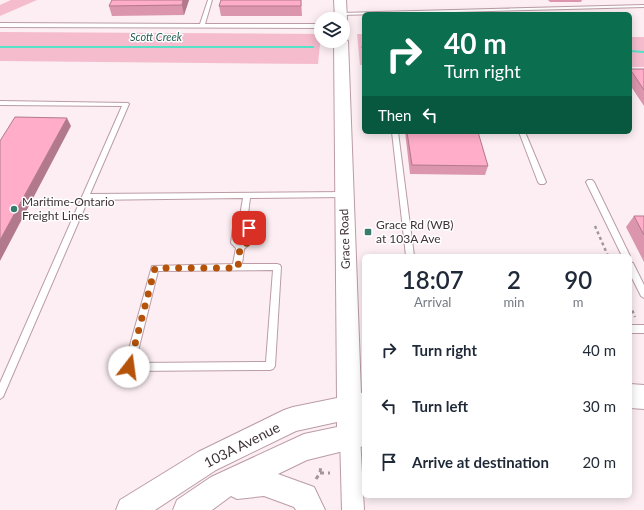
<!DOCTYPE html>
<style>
body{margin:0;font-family:Lato,sans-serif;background:#f2f2f3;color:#1f2937;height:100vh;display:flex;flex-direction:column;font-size:15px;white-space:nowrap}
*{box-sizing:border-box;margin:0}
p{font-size:13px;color:#747a83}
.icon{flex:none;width:22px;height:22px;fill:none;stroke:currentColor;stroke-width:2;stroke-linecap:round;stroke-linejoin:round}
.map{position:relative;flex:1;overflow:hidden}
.details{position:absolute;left:362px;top:254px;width:270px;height:244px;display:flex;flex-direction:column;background:#fff;border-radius:6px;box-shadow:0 2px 10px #0003}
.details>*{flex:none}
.top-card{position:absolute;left:362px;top:12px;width:270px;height:122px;border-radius:6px;box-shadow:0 2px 10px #0003;background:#0b6e4f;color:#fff;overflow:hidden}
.tools{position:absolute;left:314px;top:12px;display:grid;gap:8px}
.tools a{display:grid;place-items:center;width:36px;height:36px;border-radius:50%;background:#fff;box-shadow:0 2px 10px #0003;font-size:20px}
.pin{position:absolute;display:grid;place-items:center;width:34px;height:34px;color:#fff;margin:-17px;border-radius:8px;box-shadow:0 2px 6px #0006}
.me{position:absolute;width:44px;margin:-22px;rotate:15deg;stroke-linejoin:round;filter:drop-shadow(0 0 3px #0008)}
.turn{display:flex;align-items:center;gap:14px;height:84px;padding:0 16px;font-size:18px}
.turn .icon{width:52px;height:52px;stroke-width:2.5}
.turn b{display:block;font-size:28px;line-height:34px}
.then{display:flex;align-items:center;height:38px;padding:0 16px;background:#0003;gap:8px;font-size:15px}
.eta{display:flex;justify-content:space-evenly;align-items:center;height:68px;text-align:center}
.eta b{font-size:24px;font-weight:600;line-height:28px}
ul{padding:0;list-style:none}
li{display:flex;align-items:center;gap:12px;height:56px;padding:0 16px}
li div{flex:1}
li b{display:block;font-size:15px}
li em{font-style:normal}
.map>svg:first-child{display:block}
.green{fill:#f5bcce}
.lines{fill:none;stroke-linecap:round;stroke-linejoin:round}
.stream{fill:#55e1c6;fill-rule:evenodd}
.service-casing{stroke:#bb9ca5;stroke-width:2}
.minor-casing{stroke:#bb9ca5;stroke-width:2}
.tertiary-casing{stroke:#bb9ca5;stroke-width:2}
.path-far1{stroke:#a3969a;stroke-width:2.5;stroke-dasharray:3 3;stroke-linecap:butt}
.path{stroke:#a3969a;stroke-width:3;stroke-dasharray:4 4;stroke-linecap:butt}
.service{fill:#fff;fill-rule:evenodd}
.minor{fill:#fff;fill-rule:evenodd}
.tertiary{fill:#fff;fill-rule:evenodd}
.wall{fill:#db95ad}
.shaded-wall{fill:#b2798d}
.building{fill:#ffadc9;stroke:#b2798d}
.route{stroke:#b45309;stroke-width:7;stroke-dasharray:0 12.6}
.poi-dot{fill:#397c6e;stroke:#fff;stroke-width:1.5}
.labels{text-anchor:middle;stroke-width:3;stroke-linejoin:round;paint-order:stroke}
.far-water-label{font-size:11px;font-style:italic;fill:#265f53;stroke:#fff}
.poi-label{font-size:12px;fill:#403337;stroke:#fff;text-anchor:start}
.street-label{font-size:12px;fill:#403337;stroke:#fff}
.near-street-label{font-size:14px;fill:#403337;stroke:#fff}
</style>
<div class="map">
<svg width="644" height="510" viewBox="0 0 644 510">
<rect width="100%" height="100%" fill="#fceef2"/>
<!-- green -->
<path class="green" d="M11 0H37L0 16V5Z
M0 32 321 34 318 64 0 61Z
M357 34H364V65H360Z
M630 37H644V67H630Z"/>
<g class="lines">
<!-- stream -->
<path class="stream" d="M0 46H313L315 47 313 48H0Z
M361 46H364V48H361Z
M630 50 644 51V53L630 52Z"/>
<defs>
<path id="service" d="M208 0H212L205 24H321V28L0 27V23L200 24Z
M644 5V7L341 15 339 14 341 13Z
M0 101 128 103 129 104 90 194 347 192 348 194 347 196 344 197 250 198 247 222 253 228 251 243 244 249 242 264H277L280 265 281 267 275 366 273 369 270 370 129 371 126 370 124 367 152 266 233 264 236 248 231 243 233 228 239 222 243 198 88 200 3 397 0 399V383L122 106 0 105ZM243 227 245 229 243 241 240 243 239 242 241 229ZM273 270 266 362 135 363 158 271Z
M392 132H398L414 256H406Z
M519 132H525L546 182 544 184H540L538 182Z
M588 180H592L594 182 630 256H622L586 182Z
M630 262 633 263 644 285V298L641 296 630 274Z
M630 325H644V333H630Z"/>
<path id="minor" d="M350 426 357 429 360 436 364 510H342L340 436 343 429Z"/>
<path id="tertiary" d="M334 0H346L347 19 345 22H343V19H335Z
M343 38 348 41 361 393 364 392V416H362L364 422V446L307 460 278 474 314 487 325 510H296L294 507 264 496 237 499 231 496 212 510H173L177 500 211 477 304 434 337 427V422L296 431 216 470 155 510H116L120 500 198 452 284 410 293 407 337 398 334 41H343Z
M630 384 644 385V409L630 408Z"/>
</defs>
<!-- service casing -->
<use href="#service" class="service-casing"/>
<!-- minor casing -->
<use href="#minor" class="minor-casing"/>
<!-- tertiary casing -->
<use href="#tertiary" class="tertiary-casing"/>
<!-- path-far1 -->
<path class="path-far1" d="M595 226 608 256
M630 305 635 317"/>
<!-- path -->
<path class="path" d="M320 473H330
M316 479 320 473 321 465"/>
<!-- service -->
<use href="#service" class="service"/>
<!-- minor -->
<use href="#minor" class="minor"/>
<!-- tertiary -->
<use href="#tertiary" class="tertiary"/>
</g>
<!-- wall -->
<path class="wall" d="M112 0H189L184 15 112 16 109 6Z
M301 0 302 16H221L219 6Z
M548 0H582L581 2H550Z
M630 69H644V106L630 85Z
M405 132H478L488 166 485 175 410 174Z
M634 216H644V262L626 227Z"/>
<!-- shaded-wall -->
<path class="shaded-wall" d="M183 0H189L184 15 182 5Z
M67 118 71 126 0 261V240Z"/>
<!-- building -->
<path class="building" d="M112 0H183L182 5 109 6Z
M221 0H301V6H219Z
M630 69H644V90Z
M15 117 67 118 0 240V141Z
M407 132H478L488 166 412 165Z
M634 216H644V235Z"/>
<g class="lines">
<!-- route -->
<path class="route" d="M129 367 155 268H238L240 247 247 243 249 228"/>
</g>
<!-- markers -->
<g class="poi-dot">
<circle cx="14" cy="209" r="4"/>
<rect x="364" y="228" width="8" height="8" rx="2"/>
</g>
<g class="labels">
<!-- far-water labels -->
<g class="far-water-label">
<text x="156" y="41">Scott Creek</text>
</g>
<!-- poi labels -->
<g class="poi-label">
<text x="22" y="206">Maritime-Ontario<tspan x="22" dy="14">Freight Lines</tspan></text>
<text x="376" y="229">Grace Rd (WB)<tspan x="376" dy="14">at 103A Ave</tspan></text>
</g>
<!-- street labels -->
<g class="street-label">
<text transform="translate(345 239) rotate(-92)" y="4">Grace Road</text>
</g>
<!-- near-street labels -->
<g class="near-street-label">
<text transform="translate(242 445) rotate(-27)" y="5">103A Avenue</text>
</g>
</g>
</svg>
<div class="tools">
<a><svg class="icon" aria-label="layers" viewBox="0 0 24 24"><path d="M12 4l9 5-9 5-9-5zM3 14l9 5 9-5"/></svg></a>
</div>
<div class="pin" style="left:249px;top:228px;background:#d93025"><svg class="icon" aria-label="arrive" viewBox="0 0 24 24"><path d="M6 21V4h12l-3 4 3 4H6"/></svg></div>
<svg class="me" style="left:129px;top:367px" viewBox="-20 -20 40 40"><circle r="19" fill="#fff"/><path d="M0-13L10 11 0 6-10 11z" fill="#b45309"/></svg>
<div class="top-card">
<div class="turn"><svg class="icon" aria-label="right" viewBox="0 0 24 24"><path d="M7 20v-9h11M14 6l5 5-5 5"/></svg><div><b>40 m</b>Turn right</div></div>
<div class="then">Then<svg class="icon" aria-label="left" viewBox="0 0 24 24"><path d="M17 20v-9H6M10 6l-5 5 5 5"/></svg></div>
</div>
<section class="details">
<div class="eta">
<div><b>18:07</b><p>Arrival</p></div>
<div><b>2</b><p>min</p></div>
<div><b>90</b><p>m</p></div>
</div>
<ul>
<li><svg class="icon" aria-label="right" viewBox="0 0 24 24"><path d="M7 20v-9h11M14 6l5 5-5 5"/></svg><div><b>Turn right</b></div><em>40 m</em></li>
<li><svg class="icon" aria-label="left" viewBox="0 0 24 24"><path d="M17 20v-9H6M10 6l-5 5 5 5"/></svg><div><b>Turn left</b></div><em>30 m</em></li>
<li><svg class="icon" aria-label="arrive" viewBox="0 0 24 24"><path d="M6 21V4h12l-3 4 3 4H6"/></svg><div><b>Arrive at destination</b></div><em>20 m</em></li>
</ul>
</section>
</div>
